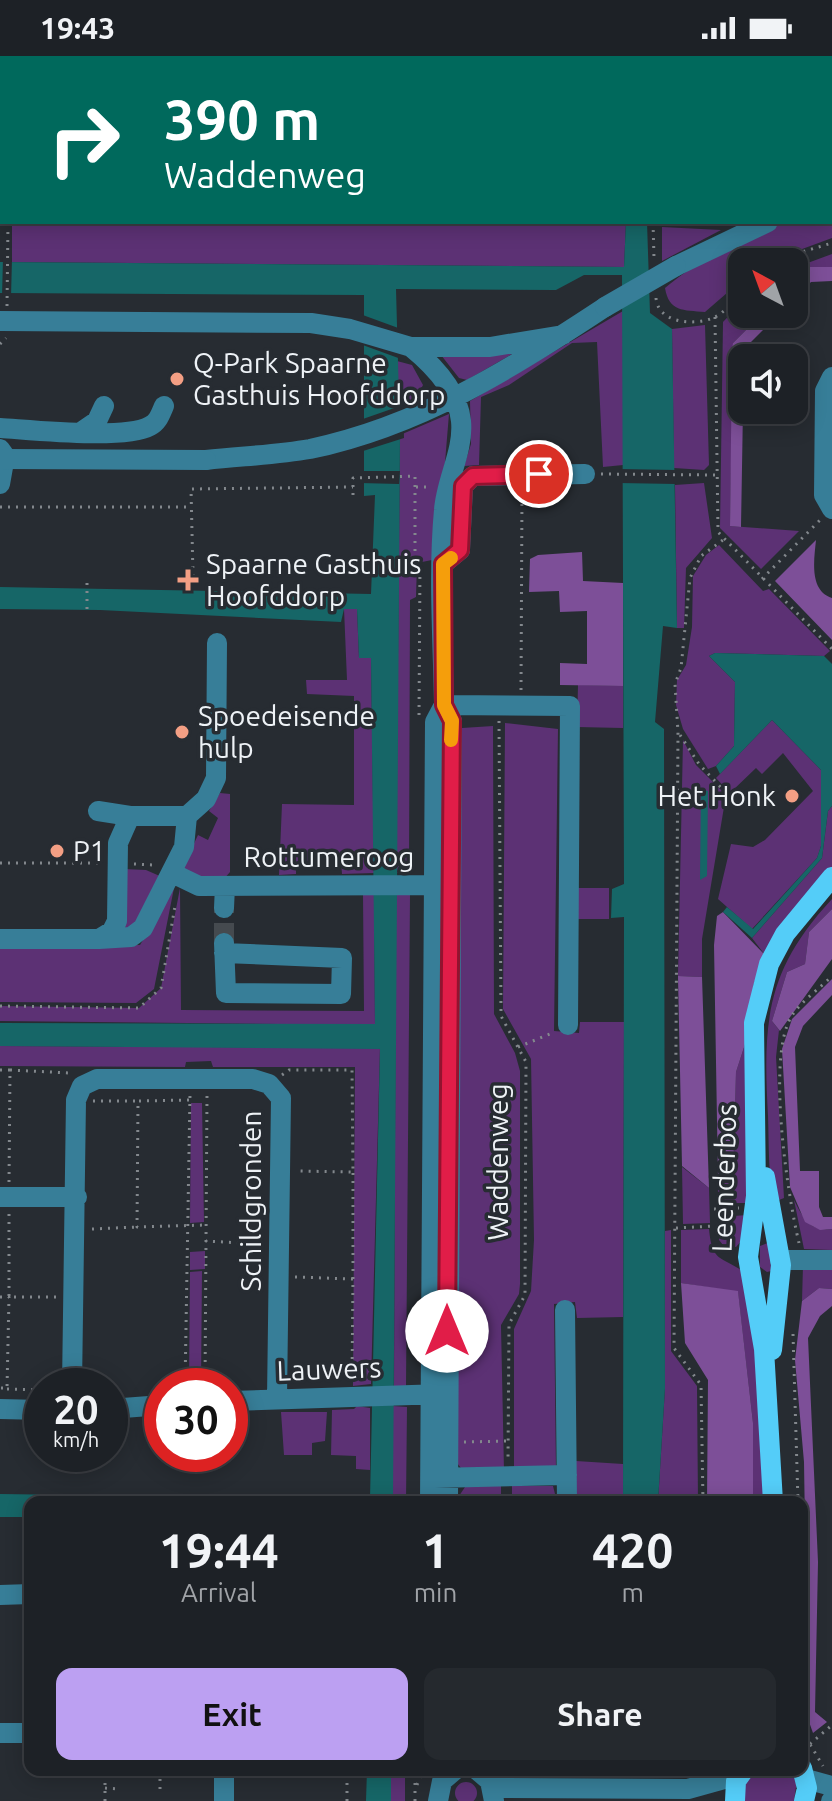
<!DOCTYPE html>
<style>
body{margin:0;font-family:Ubuntu,sans-serif;background:#25292e;color:#f1f3f6;height:100vh;display:flex;flex-direction:column;font-size:30px;white-space:nowrap}
*{box-sizing:border-box;margin:0}
p{font-size:26px;color:#a0a3a7}
.icon{flex:none;width:44px;height:44px;fill:none;stroke:currentColor;stroke-width:2;stroke-linecap:round;stroke-linejoin:round}
.map{position:relative;flex:1;overflow:hidden}
.sheet{position:absolute;left:24px;top:1440px;width:784px;height:280px;display:flex;flex-direction:column;background:#1d2126;border-radius:16px;box-shadow:0 4px 20px #0003,0 0 0 2px #3b3e43}
.sheet>*{flex:none}
.top-card{position:absolute;left:0px;top:0px;width:832px;height:168px;box-shadow:0 4px 20px #0003,0 0 0 2px #3b3e43;background:#00695c;color:#fff;overflow:hidden}
.needle{width:52px;rotate:319deg}
.controls{position:absolute;left:728px;top:192px;display:grid;gap:16px}
.controls a{display:grid;place-items:center;width:80px;height:80px;border-radius:16px;background:#1d2126;box-shadow:0 4px 20px #0003,0 0 0 2px #3b3e43;font-size:40px}
.speed{position:absolute;left:24px;top:1312px;display:flex;gap:16px;font-size:40px;font-weight:700;text-align:center}
.speed>*{display:grid;place-content:center;width:104px;height:104px;border-radius:50%;background:#1d2126;box-shadow:0 4px 20px #0003,0 0 0 2px #3b3e43;line-height:1}
.speed small{font-size:20px;font-weight:400}
.speed .limit{border:12px solid #d22;background:#fff;color:#111}
.pin{position:absolute;display:grid;place-items:center;width:68px;height:68px;color:#fff;margin:-34px;border:4px solid #fff;border-radius:50%;box-shadow:0 2px 8px #0007}
.me{position:absolute;width:88px;margin:-44px;rotate:0deg;stroke-linejoin:round;filter:drop-shadow(0 0 6px #0008)}
.turn{display:flex;align-items:center;gap:28px;height:168px;padding:0 32px;font-size:36px}
.turn .icon{width:104px;height:104px;stroke-width:2.5}
.turn b{display:block;font-size:56px;line-height:68px}
.eta{display:flex;justify-content:space-evenly;align-items:center;height:136px;text-align:center}
.eta b{font-size:48px;font-weight:700;line-height:56px}
.action{display:flex;gap:16px;margin-top:auto;padding:16px 32px}
.action a{flex:1;height:92px;border-radius:16px;background:#bca0f2;color:#111;font-size:32px;font-weight:700;line-height:92px;text-align:center}
.action a+a{background:#25292e;color:#f1f3f6}
.status{display:flex;justify-content:space-between;align-items:center;height:56px;padding:0 40px;background:#1d2126;direction:ltr}
.status svg{height:22px;fill:currentColor}
.map>svg:first-child{display:block}
.green{fill:#5c3174}
.forest{fill:#7d4f98}
.water{fill:#166667}
.pier{fill:#272c32}
.lines{fill:none;stroke-linecap:round;stroke-linejoin:round}
.minor-tunnel{stroke:#454a4f;stroke-width:20;stroke-dasharray:20 10;stroke-linecap:butt}
.path{stroke:#83888d;stroke-width:3;stroke-dasharray:2 6;stroke-linecap:butt}
.minor{stroke:#377e98;stroke-width:20}
.major{stroke:#54cdf8;stroke-width:20}
.highway{stroke:#a6e4fe;stroke-width:24}
.minor-bridge{stroke:#377e98;stroke-width:20}
.route-casing{stroke:#92132f;stroke-width:20}
.route{stroke:#e11d48;stroke-width:14}
.slow{stroke:#f59e0b;stroke-width:14}
.poi-dot{fill:#f39f84;stroke:#272c32;stroke-width:3}
.labels{text-anchor:middle;stroke-width:7;stroke-linejoin:round;paint-order:stroke}
.poi-label{font-size:28px;fill:#eef2f6;stroke:#272c32;text-anchor:start}
.street-label{font-size:28px;fill:#eef2f6;stroke:#272c32}
</style>
<div class="status"><b>19:43</b><svg viewBox="0 0 49 12"><path d="M0 12V9h3v3zM5 12V6h3v6zM10 12V3h3v9zM15 12V0h3v12zM26 1h20v11H26zM47 4h2v5h-2z"/></svg></div>
<div class="map">
<svg width="832" height="1745" viewBox="0 0 832 1745">
<rect width="100%" height="100%" fill="#272c32"/>
<!-- green -->
<path class="green" d="M259 0H523V2Z
M832 154V182L767 206H742V224L705 256C683 254 669 256 665 232 698 204 744 180 786 167 799 163 816 166 830 166Z
M12 166H626L624 211 12 206Z
M662 171 721 174 662 205Z
M832 198V211H810L794 226V212Z
M742 246V258H762L733 287 730 470 799 475 761 513 720 472 723 266Z
M623 255V409L603 411 597 286 572 287 509 329 481 341 479 409 464 410 471 388 470 345Z
M705 269 709 409 704 414 674 412 672 273Z
M519 294 467 324 459 322 441 299Z
M397 305 412 309 423 329 417 341 399 351Z
M449 358 437 503 417 507 416 541 410 544 409 817H396L400 379Z
M704 427 712 482 686 512 684 572H677L675 429Z
M719 489 763 535 769 533 830 595 824 600 715 597 709 600 735 626 734 690 716 710 708 713 683 673 676 649 677 624 686 609 692 571 693 520 706 499Z
M344 553H357L359 602 371 601 374 817 342 818 341 805 296 806V818L279 819 282 748 354 749V640L307 638 306 624H347Z
M578 629 623 630V672L577 671Z
M772 664 821 714V790L817 802 752 873 718 843 731 788 753 791 765 784 813 735 783 697 762 718 756 712 730 737 716 722Z
M505 667 558 673 554 975 579 977 580 966H624L623 1261 577 1262 575 1246 554 1248 556 1415 514 1416V1273L531 1235 534 1184 531 1003 503 953Z
M493 670 494 958 515 997 520 1015V1228L519 1238 501 1269 504 1415 461 1412 453 1402 462 672Z
M683 684 696 709 726 739 702 883V921L678 920Z
M220 737 230 738V816L223 824H209L182 813 198 779 208 784 218 762 209 755Z
M832 750V812L765 899 752 882 822 802 828 755Z
M123 813 146 814 162 821 138 868 123 874Z
M174 832 154 933 136 947 0 946V891L140 889Z
M180 832 181 954 364 955 363 839H374L375 969 0 965V950L139 952 161 932Z
M577 832H609V863H577Z
M396 838 410 839 406 1331 394 1330Z
M832 843V853L809 876 805 908 787 916 772 965 779 974 776 1001 784 1142 774 1146C768 1118 769 1089 768 1060 763 967 765 915 832 843Z
M747 982 751 1147H718V1123H733L736 1016Z
M0 990 380 992 371 1328 353 1330 355 1011H213L211 1005 186 1006 185 1011 0 1010Z
M191 1047H202L204 1166 190 1167Z
M682 1111 709 1132 710 1167 683 1168Z
M794 1144C803 1162 810 1176 832 1173V1194L804 1193Z
M748 1159 742 1184 736 1191 723 1189 719 1184V1161Z
M709 1173C712 1205 719 1200 743 1215L760 1291 767 1446H753V1367L738 1236 681 1227V1174Z
M671 1174V1295L697 1330 698 1446H658L665 1332V1175Z
M770 1186 771 1215 767 1216 760 1211V1190Z
M205 1195V1213L190 1214V1196Z
M803 1209 832 1211V1233L819 1232 802 1245Z
M202 1215 201 1328 189 1329 190 1216Z
M357 1350 370 1352V1414L356 1413V1400L331 1399 332 1354 354 1353Z
M393 1350 407 1351 406 1446H393Z
M281 1356H327L325 1385 312 1387V1399H284Z
M576 1405 623 1408V1440L576 1439Z
M501 1429V1446H455L465 1431Z
M512 1430H553L557 1446H512Z
M391 1714H405V1745H391Z
M755 1714H792L797 1724 794 1745H743L744 1727Z
M455 1737a11 11 0 1 1 22 0a11 11 0 1 1-22 0Z"/>
<!-- forest -->
<path class="forest" d="M810 211H832V225L811 226 794 243V226Z
M762 258H779L744 293 741 471 730 470 732 293 733 287Z
M816 484C814 504 809 535 832 542V584L775 525Z
M582 496 583 525 623 527V630L560 629V607L587 608V555L560 556 559 535 529 536 530 503 538 499Z
M832 853V903L780 975 772 965 787 916 805 908 809 876Z
M723 856 765 899 754 927 747 982 736 1016 733 1124 718 1123 714 889 717 860Z
M678 920 702 921 709 1132 682 1110Z
M832 923V939L803 970 795 991 800 1115H819V1151L823 1161H832V1173L820 1174 805 1166 790 1131 782 993 792 963Z
M681 1227 738 1235 753 1367V1446H707L708 1324 685 1287Z
M819 1232 832 1233V1250L820 1260 808 1282 818 1506 815 1656 827 1666 813 1677 808 1663 804 1406 795 1304 802 1245Z"/>
<!-- water -->
<path class="water" d="M626 166H647L650 257 672 273 677 572 663 570 655 666 664 673 665 1332 658 1446H623L624 861 611 862 612 833 624 828 622 219H584L556 234 396 233 400 379 393 1446H30V1461H0V1438L370 1443 380 993 0 990V967L375 968 371 602H359L357 553H344L341 566 100 554 0 553V531L371 538 375 439 364 440V239L0 237V206L624 211Z
M715 597 824 600 832 608V750L828 755 822 802 752 882 723 856 727 851 753 873 817 802 821 790V714L772 664 720 718 716 710 734 690 735 626 709 600Z
M701 733 708 735 707 820 700 824Z
M367 1714H391V1745H366Z"/>
<!-- pier -->
<path class="pier" d="M3 202H12L11 241H2Z
M360 258 401 273V303L360 288Z
M403 349 404 382 360 396V364Z
M619 413 676 414V428L619 427Z
M360 415H400L399 428 360 427Z
M618 1714H667V1745H618Z"/>
<g class="lines">
<!-- minor-tunnel -->
<path class="minor-tunnel" d="M224 887V852"/>
<!-- path -->
<path class="path" d="M716 0 717 2
M652 2V0
M0 131H2
M653 166 654 202
M653 167 719 166
M782 206 795 198 832 187
M656 242C658 267 693 270 713 262 723 258 733 245 742 237
M7 250 8 166
M715 261 718 476 832 593
M0 288 6 282
M601 418 716 419
M416 431H432
M353 439V422L415 420V501L419 509
M0 451H191
M193 520 191 433 353 431
M762 523 821 463
M87 553V527
M521 634 522 438
M419 659 420 510H423
M499 665 501 960 526 1006 525 1239 509 1268 508 1402
M680 679 699 708 738 750
M0 807H102
M134 808 154 809
M0 950 139 952 161 932 175 850
M518 991 555 976
M0 1014H10
M282 1019 289 1014H352L353 1116 297 1115
M207 1040 206 1185 260 1188
M189 1044 138 1045 137 1171 206 1169
M93 1045H138
M9 1126 10 1014 70 1017
M714 1153 739 1152
M9 1158V1241H58
M676 1172 714 1170
M92 1173 137 1171
M799 1187C788 1141 765 996 793 958 803 944 820 932 832 920
M295 1221 353 1223 352 1322
M353 1223V1116
M0 1241H9L7 1332H0
M793 1278 798 1446
M185 1330 190 1038
M205 1330 206 1185
M7 1333 42 1334
M464 1386 508 1385
M703 1446 701 1329 674 1292 678 676 675 628 681 612 690 522 701 500 723 484
M802 1675 823 1710
M810 1688 832 1669
M417 1729 423 1714
M105 1732 118 1733
M160 1733V1714
M105 1745V1714
M347 1745V1714
M415 1745V1714"/>
<!-- minor -->
<path class="minor" d="M248 0V2
M79 2V0
M200 2 201 0
M830 30H832
M0 35H2
M830 146H832
M676 210 768 166
M0 265 311 267 350 273 411 291H490L563 279
M411 291C433 309 458 334 461 365 464 395 446 424 444 454 438 518 443 585 444 649L452 665 448 1446
M832 321 825 335 824 439 832 453
M0 372C32 374 125 384 150 370 158 366 160 359 164 350
M81 376 97 365 104 350
M0 393 5 400 0 428
M206 404C241 400 276 399 310 393 420 370 513 312 605 251
M443 508 460 494 463 430 473 420 585 418
M444 649 570 650 568 969
M98 755 130 760H187L184 791 143 872 131 881 99 883 112 875 117 865 118 787 130 760
M187 760 206 743 216 722 217 587
M172 817 199 830 445 829
M224 852 225 830
M0 883H99
M224 897 342 902 341 938 226 937 224 887
M0 1141H77
M780 1204H832
M565 1254 567 1446
M72 1330 76 1044 82 1030 97 1023H253L269 1028 281 1042 277 1342
M230 1345 442 1338
M0 1353 42 1354
M110 1353 162 1349
M435 1422 567 1419
M430 1446 435 666 444 649
M0 1539 30 1538
M0 1677H30
M477 1714 490 1725 494 1745
M806 1723 832 1730
M493 1732 688 1733 724 1723
M224 1745V1714
M438 1745 442 1725 455 1714
M831 1745H832"/>
<!-- major -->
<path class="major" d="M529 2V0
M558 2V0
M765 1121 781 1209 772 1294
M773 1446 764 1293 748 1201 756 1140 754 967 769 908 785 878 832 821
M802 1712 807 1732 804 1745
M735 1745 736 1725 744 1714"/>
<!-- highway -->
<path class="highway" d="M0 64H2
M830 66H832
M0 101H2
M830 101H832"/>
<!-- minor-bridge -->
<path class="minor-bridge" d="M605 251 676 210
M3 403 206 404"/>
</g>
<g class="lines">
<defs>
<path id="route" d="M447 1275 452 665 444 649 443 508 460 494 463 430 473 420 539 418"/>
</defs>
<!-- route casing -->
<use href="#route" class="route-casing"/>
<!-- route -->
<use href="#route" class="route"/>
<!-- slow -->
<path class="slow" d="M451 502 443 508 444 649 452 665 451 684"/>
</g>
<!-- markers -->
<g class="poi-dot">
<circle cx="177" cy="323" r="8"/>
<path d="M184 512h8v8h8v8h-8v8h-8v-8h-8v-8h8z"/>
<circle cx="182" cy="676" r="8"/>
<circle cx="792" cy="740" r="8"/>
<circle cx="57" cy="795" r="8"/>
</g>
<g class="labels">
<!-- poi labels -->
<g class="poi-label">
<text x="193" y="317">Q-Park Spaarne<tspan x="193" dy="32">Gasthuis Hoofddorp</tspan></text>
<text x="206" y="518">Spaarne Gasthuis<tspan x="206" dy="32">Hoofddorp</tspan></text>
<text x="198" y="670">Spoedeisende<tspan x="198" dy="32">hulp</tspan></text>
<text x="776" y="750" text-anchor="end">Het Honk</text>
<text x="73" y="805">P1</text>
</g>
<!-- street labels -->
<g class="street-label">
<text x="329" y="811">Rottumeroog</text>
<text transform="translate(498 1106) rotate(-90)" y="10">Waddenweg</text>
<text transform="translate(724 1122) rotate(-88)" y="10">Leenderbos</text>
<text transform="translate(251 1145) rotate(-90)" y="10">Schildgronden</text>
<text transform="translate(329 1313) rotate(-2)" y="10">Lauwers</text>
</g>
</g>
</svg>
<div class="controls">
<a><svg class="needle" viewBox="-14 -14 28 28"><path d="M0-13l5 13h-10z" fill="#e53935"/><path d="M0 13l5-13h-10z" fill="#a0a3a7"/></svg></a>
<a><svg class="icon" aria-label="sound" viewBox="0 0 24 24"><path d="M4 9h4l5-4v14l-5-4H4zM17 9q2 3 0 6"/></svg></a>
</div>
<div class="speed"><div>20<small>km/h</small></div><div class="limit">30</div></div>
<div class="pin" style="left:539px;top:418px;background:#d93025"><svg class="icon" aria-label="arrive" viewBox="0 0 24 24"><path d="M6 21V4h12l-3 4 3 4H6"/></svg></div>
<svg class="me" style="left:447px;top:1275px" viewBox="-20 -20 40 40"><circle r="19" fill="#fff"/><path d="M0-13L10 11 0 6-10 11z" fill="#e11d48"/></svg>
<div class="top-card">
<div class="turn"><svg class="icon" aria-label="right" viewBox="0 0 24 24"><path d="M7 20v-9h11M14 6l5 5-5 5"/></svg><div><b>390 m</b>Waddenweg</div></div>
</div>
<section class="sheet">
<div class="eta">
<div><b>19:44</b><p>Arrival</p></div>
<div><b>1</b><p>min</p></div>
<div><b>420</b><p>m</p></div>
</div>
<div class="action"><a>Exit</a><a>Share</a></div>
</section>
</div>
